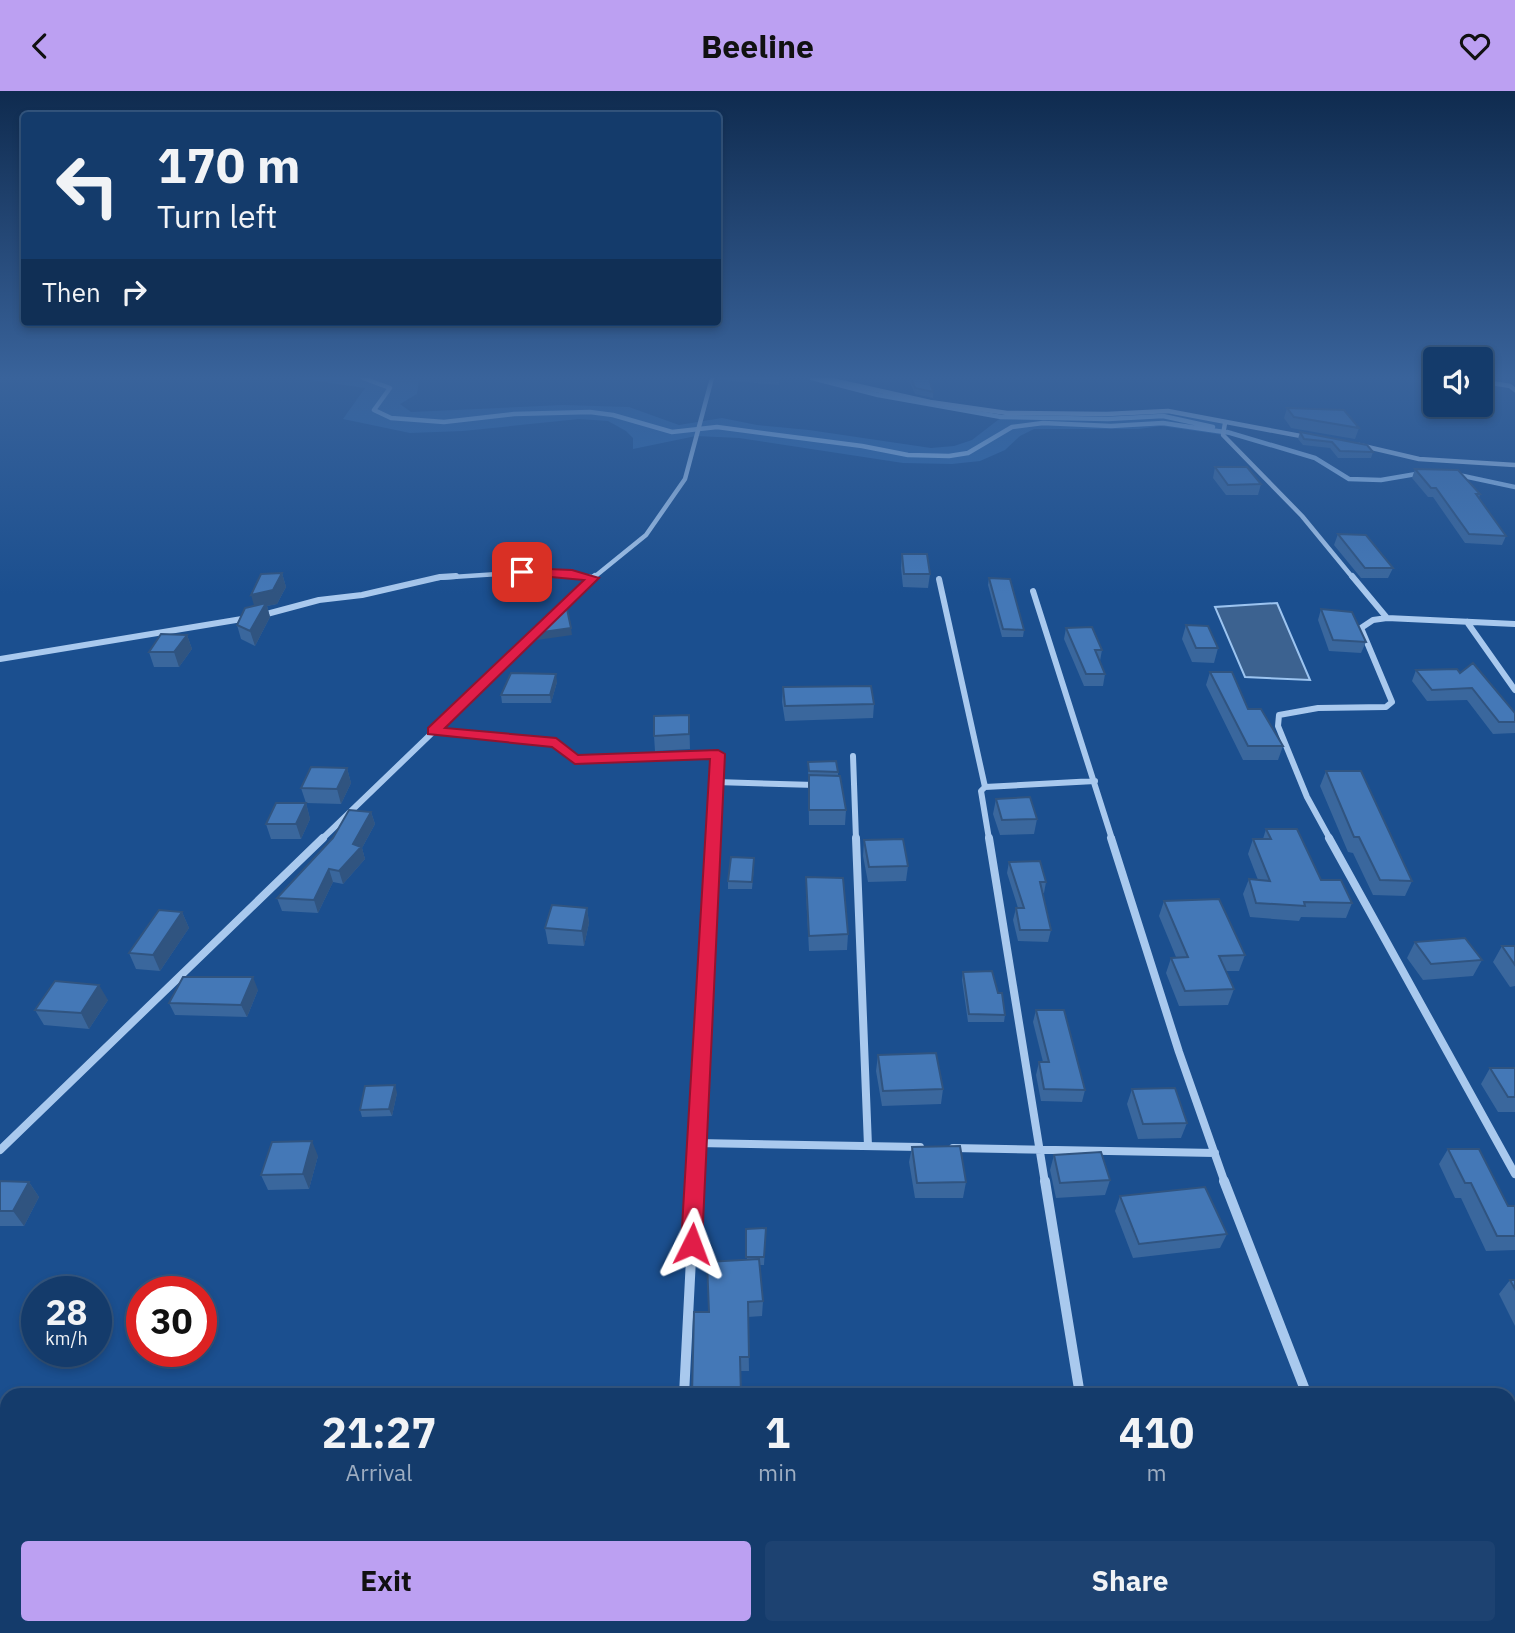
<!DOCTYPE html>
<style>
body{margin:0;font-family:"IBM Plex Sans",sans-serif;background:#1d4271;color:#f1f3f6;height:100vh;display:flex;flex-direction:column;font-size:26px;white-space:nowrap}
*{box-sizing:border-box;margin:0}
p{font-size:23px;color:#9dadc1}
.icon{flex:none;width:38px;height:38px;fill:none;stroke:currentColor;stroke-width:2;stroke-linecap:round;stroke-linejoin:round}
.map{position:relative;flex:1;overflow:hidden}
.drawer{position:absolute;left:0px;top:1297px;width:1516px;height:247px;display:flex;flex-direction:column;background:#143b6b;border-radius:21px 21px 0 0;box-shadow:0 4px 10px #0003,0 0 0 2px #33557e}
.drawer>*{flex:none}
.banner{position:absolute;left:21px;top:21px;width:700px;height:214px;border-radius:7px;box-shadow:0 4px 10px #0003,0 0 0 2px #33557e;background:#143b6b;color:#f1f3f6;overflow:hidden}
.controls{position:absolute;left:1423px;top:256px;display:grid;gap:14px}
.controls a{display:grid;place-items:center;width:70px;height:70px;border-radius:7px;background:#143b6b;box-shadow:0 4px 10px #0003,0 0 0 2px #33557e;font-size:35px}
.speed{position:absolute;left:21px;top:1185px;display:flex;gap:14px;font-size:35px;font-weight:700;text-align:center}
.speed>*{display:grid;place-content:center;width:91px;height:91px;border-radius:50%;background:#143b6b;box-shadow:0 4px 10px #0003,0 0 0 2px #33557e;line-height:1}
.speed small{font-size:18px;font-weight:400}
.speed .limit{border:10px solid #d22;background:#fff;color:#111}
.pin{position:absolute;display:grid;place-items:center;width:60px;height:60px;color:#fff;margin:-30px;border-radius:14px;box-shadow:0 4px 10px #0006}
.me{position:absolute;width:77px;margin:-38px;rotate:3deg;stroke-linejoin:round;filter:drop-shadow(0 0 5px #0008)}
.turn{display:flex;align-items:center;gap:24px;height:147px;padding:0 21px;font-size:32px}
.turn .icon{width:91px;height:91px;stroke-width:2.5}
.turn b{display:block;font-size:49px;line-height:60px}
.then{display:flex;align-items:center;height:66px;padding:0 21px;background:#0003;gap:14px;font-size:26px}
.eta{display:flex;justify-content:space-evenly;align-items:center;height:119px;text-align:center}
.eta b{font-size:42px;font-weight:700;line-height:49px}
.button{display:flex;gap:14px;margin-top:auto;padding:14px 21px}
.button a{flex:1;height:80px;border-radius:7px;background:#bca0f2;color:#111;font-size:28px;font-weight:700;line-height:80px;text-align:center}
.button a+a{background:#1d4271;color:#f1f3f6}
header{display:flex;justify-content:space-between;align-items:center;height:91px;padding:0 21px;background:#bca0f2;color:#111;font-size:32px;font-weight:700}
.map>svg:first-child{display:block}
.green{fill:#2e69ad}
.water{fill:#3c6290;stroke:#9cc4f0;stroke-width:2}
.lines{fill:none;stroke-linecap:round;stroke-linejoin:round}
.stream{stroke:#9cc4f0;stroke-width:4.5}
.street-far3{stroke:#a9c9ee;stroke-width:4.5}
.street-far2{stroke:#a9c9ee;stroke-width:6}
.street-far1{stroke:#a9c9ee;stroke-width:8}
.street{stroke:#a9c9ee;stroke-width:10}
.wall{fill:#3a679d}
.shaded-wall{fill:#305480}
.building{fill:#4478b7;stroke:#305480;stroke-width:2}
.route{fill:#e11d48;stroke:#92132f;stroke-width:2}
</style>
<header><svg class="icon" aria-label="back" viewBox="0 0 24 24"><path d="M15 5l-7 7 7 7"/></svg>Beeline<svg class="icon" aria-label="heart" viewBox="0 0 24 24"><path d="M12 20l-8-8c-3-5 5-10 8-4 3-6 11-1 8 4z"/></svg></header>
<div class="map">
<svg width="1515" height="1542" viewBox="0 0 1515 1542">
<rect width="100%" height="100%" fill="#1b4f8f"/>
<!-- green -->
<path class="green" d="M297 287 419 288 417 303 400 313 411 321 563 314 629 316 679 334 722 327 757 334 809 339 931 357 954 355 972 349 1007 322 1168 320 1225 332 1223 344 1161 335 1139 338H1034L1020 345 1005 359 980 370 952 373 903 372 739 347 696 345 633 358V347L626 340 608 330 579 328 463 340 410 342 343 328 365 297Z"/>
<!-- water -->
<path class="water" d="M1277 512 1310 589 1245 586 1215 516Z"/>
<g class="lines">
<!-- stream -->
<path class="stream" d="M363 287 390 297 374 319 391 327 444 331 514 323 590 321 613 324 672 341 717 336 862 355 908 364 949 365 968 362 1012 336 1043 332 1111 335 1163 332 1231 342
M812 287 878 304 1001 326 1108 328 1163 325 1213 336
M1227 341 1315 367 1349 388 1381 389 1422 382
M1454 383 1515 396"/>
<!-- street-far3 -->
<path class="street-far3" d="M823 287 930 311 1007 322 1107 323 1168 320 1306 346
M1480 290 1510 295 1515 299
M1225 332 1223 344 1302 425 1353 487
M1359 354 1419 368 1515 374
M437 487 542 480 591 487
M593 487 646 444 685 388 712 287"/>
<!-- street-far2 -->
<path class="street-far2" d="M579 485 593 487
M1352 485 1387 527 1515 533
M939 488 985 696
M1033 500 1112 748
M263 524 319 509 362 504 440 486 456 485
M1467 531 1515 599
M0 568 248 527
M433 640 557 652 575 668 718 663 713 748
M853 665 856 748
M716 691 815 694
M322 748 595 485
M989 748 981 700 985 696 1095 690
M1330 748 1307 706 1278 635 1279 624 1318 617 1386 616 1392 611 1361 537 1373 529 1387 527"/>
<!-- street-far1 -->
<path class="street-far1" d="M856 747 868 1055
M989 747 1045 1092
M1111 747 1179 961 1225 1092
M1329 747 1515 1083
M697 1052 920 1056
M953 1057 1215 1062
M0 1059 323 747
M695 1092 714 747"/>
<!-- street -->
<path class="street" d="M1045 1090 1080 1304
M1224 1090 1307 1304
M684 1304 695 1090
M1508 1529H1515
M672 1536V1542
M1126 1536 1127 1542
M1360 1542 1424 1536"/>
</g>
<!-- wall -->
<path class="wall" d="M719 287H779V294L722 289Z
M908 287H929L933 301V307L915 303Z
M1287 317 1359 337 1355 348 1291 337 1284 327Z
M1300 341 1373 361 1371 367H1338L1330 357 1303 354 1298 348Z
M1215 376 1261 393 1258 404H1226L1213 387Z
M1415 378 1480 403 1479 407 1506 445 1502 454 1465 452 1433 406H1428L1412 387Z
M1338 443 1393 477 1388 487H1361L1334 454Z
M902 463 930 483 928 497 903 496 901 477Z
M282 482 286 496 277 513 267 515 270 526 255 555 241 548 237 534Z
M989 487 1024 539 1023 546H1002L988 494Z
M1321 518 1366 551 1361 562 1329 560 1318 529Z
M1186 534 1218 557 1214 572 1192 571 1182 548Z
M1066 537 1102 559 1100 570 1105 583 1103 595H1084L1064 548Z
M187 544 192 558 179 576H154L149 561Z
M1416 579 1460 582 1515 622V642L1493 643 1467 609 1427 610 1412 590Z
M1210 581 1283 655 1278 669H1243L1206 594Z
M557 591 551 612H502L501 604Z
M783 596 874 613 873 627 785 630 782 611Z
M689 624 690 658 655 660 654 645Z
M808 671 838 681V685L846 719 845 734H809Z
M347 677 351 692 341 713 306 712 301 697Z
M1326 680 1412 790 1405 805 1373 804 1353 762 1348 761 1320 695Z
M996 708 1037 728 1034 743 1000 744 993 723Z
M306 712 310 728 301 748H271L266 733Z
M371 721 375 733 362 757 365 768 343 793 333 791 318 822 282 820 277 807Z
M1266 738 1321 789 1352 812 1346 827 1301 826 1299 830 1250 826 1243 803 1249 788 1258 789 1248 763 1253 748H1263Z
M864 749 908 775 906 790 868 791 863 765Z
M1009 771 1046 791 1044 802H1042L1051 839 1048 851 1018 850 1013 829 1016 817H1018L1007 782Z
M754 775 752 798H728V790Z
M806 786 848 843 847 859 809 860 806 801Z
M1164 810 1245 864 1239 880H1226L1234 898 1228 914 1179 915 1166 882 1171 867 1176 866 1159 825Z
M587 817 589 832 584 855 548 853 545 837Z
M182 821 189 837 160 880 136 878 129 862Z
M1415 851 1482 869 1473 885 1423 889 1407 867Z
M1502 855H1515V895L1510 896 1493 871Z
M963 881 998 902 1005 924 1004 931H968L962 889Z
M258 899 247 926 175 924 169 912Z
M108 909 89 938 44 934 35 919Z
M1036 919 1085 999 1082 1011 1041 1010 1036 984 1039 971H1043L1033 931Z
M878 964 943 998 941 1013 882 1015 876 980Z
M1490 977H1515V1021H1498L1481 993Z
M1132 998 1187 1032 1181 1047 1138 1048 1127 1013Z
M397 1002 392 1025 362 1026 360 1019Z
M912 1056 966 1091 963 1107H915L909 1071Z
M1448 1058 1508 1115H1515V1159L1486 1160 1461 1107H1455L1439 1073Z
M1054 1064 1110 1089 1105 1104 1056 1107 1050 1079Z
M318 1065 309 1098 268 1099 261 1084Z
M0 1090 29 1091 39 1106 24 1135H0Z
M1120 1105 1227 1143 1220 1157 1133 1167 1115 1120Z
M766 1137 764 1174H760L763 1210 762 1225 748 1226 749 1280H741L709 1221 747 1169 746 1138Z
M1510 1189H1515V1235L1499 1203Z
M1508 1359 1515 1366V1434H1508Z
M75 1536H272V1538H141L140 1542H108L79 1539Z"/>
<!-- shaded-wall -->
<path class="shaded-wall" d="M282 482 286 496 277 513 267 515 270 526 255 555 250 540 255 518 251 504Z
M571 537 572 544 537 549 536 542Z
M187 544 192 558 179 576 174 561Z
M556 583 557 591 551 612 550 604Z
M347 677 351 692 341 713 337 698Z
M306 712 310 728 301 748 296 733Z
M371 721 375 733 362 757 365 768 343 793 339 780Z
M329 778 333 791 318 822 314 809Z
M587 817 589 832 584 855 582 840Z
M182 821 189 837 160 880 153 864Z
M253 886 258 899 247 926 241 914Z
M99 894 108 909 89 938 81 922Z
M395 994 397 1002 392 1025 389 1018Z
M312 1050 318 1065 309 1098 303 1083Z
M29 1091 39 1106 24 1135 13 1120Z
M7 1530V1536H22L20 1542H1Z
M130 1536H139L141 1538 140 1542H136Z"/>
<!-- building -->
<path class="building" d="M911 287H929L933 301 915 297Z
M1287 317 1344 319 1359 337 1294 326Z
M1300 341 1367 354 1373 361 1340 360 1332 351 1304 348Z
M1215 376H1247L1261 393 1228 394Z
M1415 378 1458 379 1480 403H1476L1506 445 1469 443 1436 397H1431Z
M1338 443 1366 444 1393 477H1365Z
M902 463H927L930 483H904Z
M282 482 273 499 251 504 261 483Z
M989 487 1010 488 1024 539 1003 538Z
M266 512 250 540 237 534 245 517Z
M567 518 571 537 536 542 557 522Z
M1321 518 1352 521 1366 551 1333 549Z
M1186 534 1208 535 1218 557H1196Z
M1092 536 1102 559H1095L1105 583H1086L1066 537Z
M161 543 187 544 174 561H149Z
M1473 572 1515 622V631H1499L1472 597 1432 599 1416 579 1457 578 1460 582Z
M1210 581H1232L1248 618H1261L1283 655H1248Z
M511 582 556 583 550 604H501Z
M871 595 874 613 785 615 783 596Z
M689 624V643L654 645V625Z
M836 670 838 681 809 680 808 671Z
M311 676 347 677 337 698 301 697Z
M1326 680H1361L1412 790 1380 789 1359 746H1354Z
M809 684 840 685 846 719H809Z
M1030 706 1037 728 1002 729 996 708Z
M276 712H306L296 733H266Z
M349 719 371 721 353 753 361 756 339 780 329 778 314 809 277 807 333 747Z
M1266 738H1297L1321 789H1341L1352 812 1304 811 1305 815 1256 812 1249 788 1270 790 1253 748H1271Z
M903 748 908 775 869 776 864 749Z
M731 766 754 767 752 791 728 790Z
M1040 770 1046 791H1040L1051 839H1020L1016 817H1024L1009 771Z
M806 786 843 787 848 843 809 845Z
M1219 808 1245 864 1219 865 1234 898 1185 900 1171 867 1188 866 1164 810Z
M552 814 587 817 582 840 545 837Z
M159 819 182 821 153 864 129 862Z
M1465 847 1482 869 1431 873 1415 851Z
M1502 855H1515V874Z
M992 880 998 902H1002L1005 924 969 923 963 881Z
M183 886H253L241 914 169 912Z
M55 890 99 894 81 922 35 919Z
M1036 919H1064L1085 999 1044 998 1039 971H1049Z
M936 962 943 998 883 1000 878 964Z
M1490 977H1515V1006H1508Z
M395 994 389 1018 360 1019 365 995Z
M1175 997 1187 1032 1143 1033 1132 998Z
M312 1050 303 1083 261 1084 272 1051Z
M960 1055 966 1091 917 1092 912 1056Z
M1448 1058H1479L1508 1115H1515V1145H1497L1471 1092H1465Z
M1101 1061 1110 1089 1060 1092 1054 1064Z
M0 1090 29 1091 13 1120H0Z
M1205 1096 1227 1143 1139 1153 1120 1105Z
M766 1137 764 1166H746V1138Z
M759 1168 763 1210 748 1211 749 1266H740L741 1304H692L694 1221H709L707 1171Z
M1510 1189H1515V1198Z
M1435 1302 1436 1304H1364Z
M1508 1359H1512L1515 1366V1422H1508Z
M0 1413 7 1414V1530L1 1542H0Z"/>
<!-- sky -->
<linearGradient id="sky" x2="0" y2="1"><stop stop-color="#0f2b4f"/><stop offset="0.57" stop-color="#39639b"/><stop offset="1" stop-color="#39639b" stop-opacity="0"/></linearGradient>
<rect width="1515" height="503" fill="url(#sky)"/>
<!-- route -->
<path class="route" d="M522 477 572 479 599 487 445 637 556 647 578 664 718 659 725 663 702 1153 699 1159 692 1162 684 1159 681 1153 710 668 575 673 552 656 428 643V637L584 489 518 483 516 481Z"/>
</svg>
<div class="controls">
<a><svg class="icon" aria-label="sound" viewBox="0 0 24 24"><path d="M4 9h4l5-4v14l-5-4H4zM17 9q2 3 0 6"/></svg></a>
</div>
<div class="speed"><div>28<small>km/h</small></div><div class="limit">30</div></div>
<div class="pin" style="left:522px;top:481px;background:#d93025"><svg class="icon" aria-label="arrive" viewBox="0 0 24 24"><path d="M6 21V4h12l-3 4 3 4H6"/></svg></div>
<svg class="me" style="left:692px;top:1153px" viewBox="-20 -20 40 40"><path d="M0-17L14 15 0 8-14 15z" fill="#e11d48" stroke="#fff" stroke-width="4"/></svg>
<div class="banner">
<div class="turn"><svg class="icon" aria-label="left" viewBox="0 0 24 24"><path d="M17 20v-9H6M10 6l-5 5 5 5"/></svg><div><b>170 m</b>Turn left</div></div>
<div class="then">Then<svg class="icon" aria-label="right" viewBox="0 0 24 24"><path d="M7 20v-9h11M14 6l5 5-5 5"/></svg></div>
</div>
<section class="drawer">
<div class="eta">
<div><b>21:27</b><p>Arrival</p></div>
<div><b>1</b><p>min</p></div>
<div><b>410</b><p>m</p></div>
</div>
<div class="button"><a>Exit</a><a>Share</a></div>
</section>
</div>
